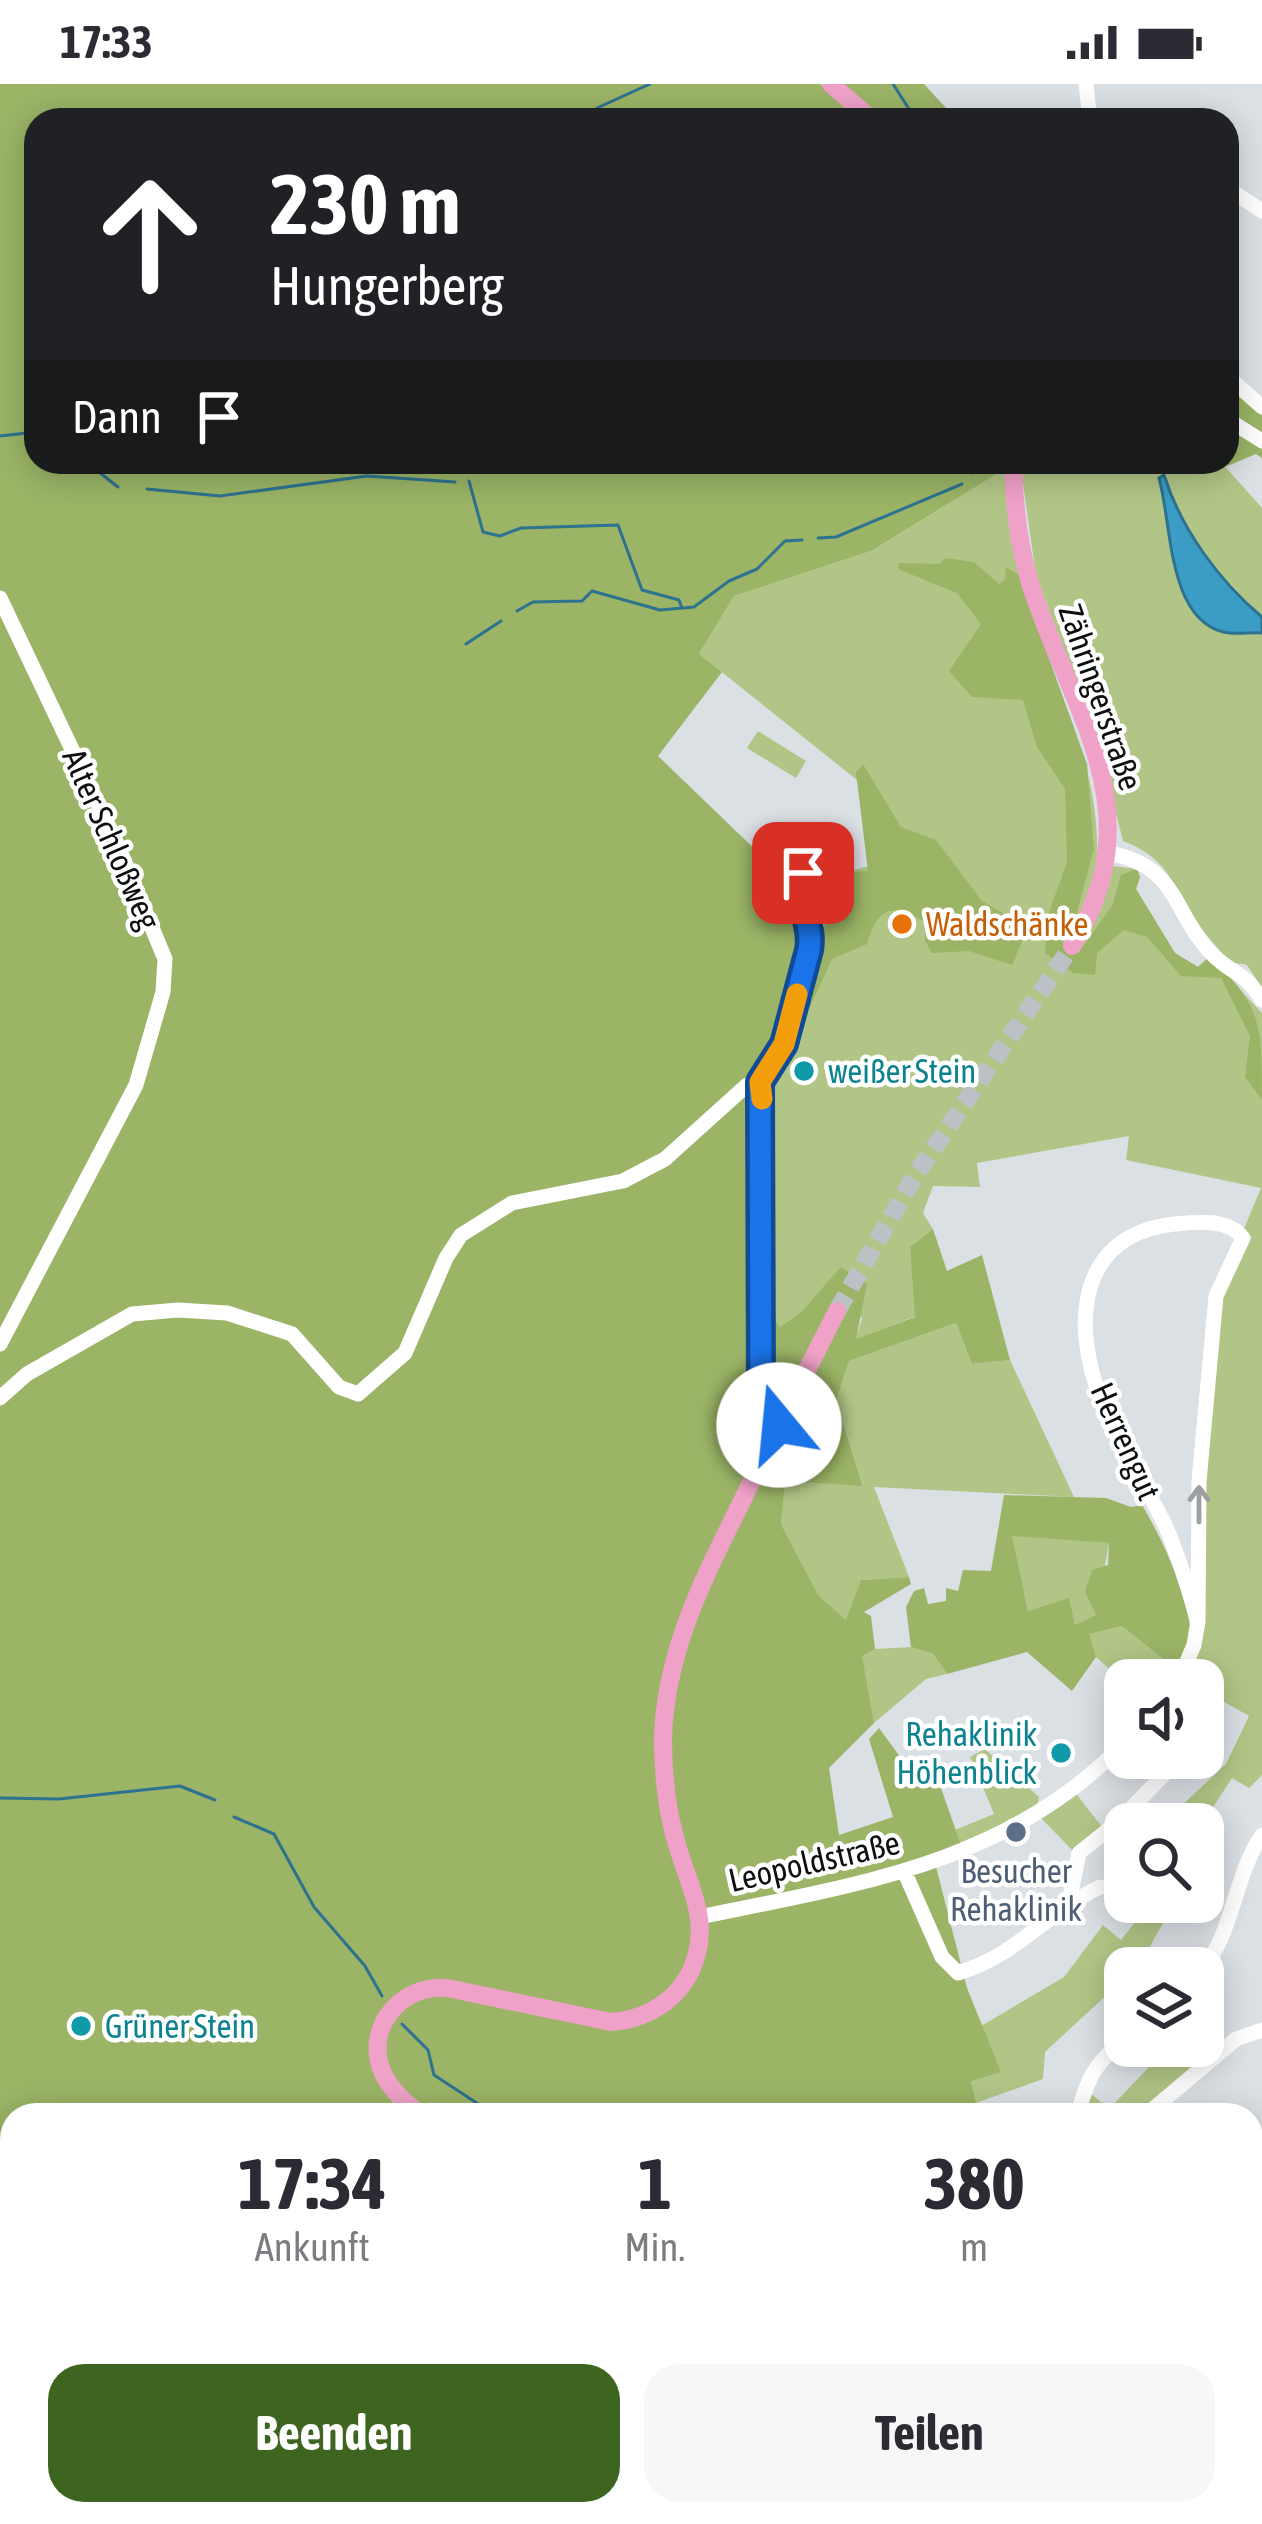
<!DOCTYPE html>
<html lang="de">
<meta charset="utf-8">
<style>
body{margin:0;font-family:"Asap Condensed",sans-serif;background:#f7f7f7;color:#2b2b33;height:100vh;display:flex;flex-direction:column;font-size:45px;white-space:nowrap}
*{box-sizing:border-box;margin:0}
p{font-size:39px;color:#7c7c81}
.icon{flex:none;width:66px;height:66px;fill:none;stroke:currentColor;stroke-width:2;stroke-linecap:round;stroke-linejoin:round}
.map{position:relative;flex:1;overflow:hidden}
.side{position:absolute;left:0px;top:2019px;width:1263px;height:423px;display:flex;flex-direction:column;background:#fff;border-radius:36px 36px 0 0;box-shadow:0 6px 30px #0003}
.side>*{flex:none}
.hud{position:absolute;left:24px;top:24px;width:1215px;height:366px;border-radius:36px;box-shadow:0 6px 30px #0003;background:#202124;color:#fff;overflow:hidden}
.tools{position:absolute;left:1104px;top:1575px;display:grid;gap:24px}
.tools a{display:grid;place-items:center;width:120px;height:120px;border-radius:24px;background:#fff;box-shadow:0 6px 30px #0003;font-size:60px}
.pin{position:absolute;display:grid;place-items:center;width:102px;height:102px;color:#fff;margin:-51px;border-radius:24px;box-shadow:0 6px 18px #0006}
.me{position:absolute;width:132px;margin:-66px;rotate:343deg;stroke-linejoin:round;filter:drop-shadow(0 0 9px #0008)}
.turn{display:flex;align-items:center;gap:42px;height:252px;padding:0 48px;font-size:54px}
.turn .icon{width:156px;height:156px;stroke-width:2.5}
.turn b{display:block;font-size:84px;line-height:102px}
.then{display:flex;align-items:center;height:114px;padding:0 48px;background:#0003;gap:24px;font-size:45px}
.eta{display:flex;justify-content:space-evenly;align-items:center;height:204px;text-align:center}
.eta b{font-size:72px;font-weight:700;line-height:84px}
.primary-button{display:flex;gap:24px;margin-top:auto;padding:24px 48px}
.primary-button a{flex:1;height:138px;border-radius:36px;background:#3e6520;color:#fff;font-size:48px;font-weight:700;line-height:138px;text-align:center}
.primary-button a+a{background:#f7f7f7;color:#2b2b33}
.status{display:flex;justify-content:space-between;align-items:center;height:84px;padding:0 60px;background:#fff;direction:ltr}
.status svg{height:33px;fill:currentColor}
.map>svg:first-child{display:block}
.green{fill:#b1c686}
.forest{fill:#9bb466;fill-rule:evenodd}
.water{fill:#3b9dc5;stroke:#2d728f;stroke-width:3}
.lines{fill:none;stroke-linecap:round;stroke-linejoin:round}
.stream{stroke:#2d728f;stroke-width:3}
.river{stroke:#3b9dc5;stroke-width:18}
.major-tunnel{stroke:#bcc1c5;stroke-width:18;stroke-dasharray:18 9;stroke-linecap:butt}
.minor{stroke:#fff;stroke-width:15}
.major{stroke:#f0a1c8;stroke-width:18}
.oneway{stroke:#9e9fa0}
.route-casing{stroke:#114b97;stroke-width:30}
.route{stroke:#1a73e8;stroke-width:21}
.slow{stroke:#f59e0b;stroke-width:21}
.food-dot{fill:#e8710a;stroke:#fff;stroke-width:4.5}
.culture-dot{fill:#0f9aa8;stroke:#fff;stroke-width:4.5}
.service-dot{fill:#5c6f8a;stroke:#fff;stroke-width:4.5}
.labels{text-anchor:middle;stroke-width:9;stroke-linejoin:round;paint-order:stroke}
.street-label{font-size:33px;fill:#0d0f11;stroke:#fff}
.food-label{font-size:33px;fill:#c56008;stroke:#fff;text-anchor:start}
.culture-label{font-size:33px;fill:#0d838f;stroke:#fff;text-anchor:start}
.service-label{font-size:33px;fill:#4e5e75;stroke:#fff}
</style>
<div class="status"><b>17:33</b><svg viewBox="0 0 49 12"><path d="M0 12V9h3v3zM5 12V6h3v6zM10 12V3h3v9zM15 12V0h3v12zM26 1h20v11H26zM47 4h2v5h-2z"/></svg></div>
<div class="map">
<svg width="1262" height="2440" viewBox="0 0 1262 2440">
<rect width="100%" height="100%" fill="#dbe0e5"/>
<!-- green -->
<path class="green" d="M1020 378H1221L1262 424V904L1247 881 1229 878C1217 863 1203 848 1193 832 1171 796 1165 773 1123 757L1096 650 1036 492Z
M1005 385C1007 420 1009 452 1018 486 1043 590 1102 667 1097 780L1137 785 1140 793 1136 805 1175 869 1198 883 1209 873 1262 929V1691L1249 1704 1232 1694 1208 1731 1203 1746V1740H1162L1226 1680 1249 1632 1203 1606V1596H1189L1183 1591 1194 1561 1216 1212 1261 1104 1126 1076 1129 1052 977 1079 980 1103 933 1102 923 1129 933 1145 910 1163 916 1232 855 1256 862 1235 841 1184 801 1228 779 1244 765 1225 762 1007 774 982 821 796 885 777 857 696 699 570 734 512 871 467Z
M758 647 806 677 796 694 747 664Z
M956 1239 972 1280 1010 1276 1074 1413 874 1403 909 1493 861 1496 847 1537 818 1512 781 1440 784 1397 863 1401 836 1315 849 1277Z
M1011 1451 1109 1459 1096 1531 1075 1542 1068 1515 1028 1527Z
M1122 1542 1178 1587 1171 1596 1125 1599 1096 1573 1088 1550Z
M911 1563 933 1570 947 1590 926 1595 874 1639 861 1571 875 1565Z
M985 1665 1039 1713 1037 1725 961 1761 955 1746 994 1730 970 1673Z
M1074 1707 1102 1743 1074 1768 1040 1733Z
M1151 1818H1175L1140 1880 1125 1884V1894L1045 1968 1043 1995 976 2019 971 1996 1000 1987 981 1942 1064 1893 1103 1841 1121 1856Z
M1203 1939 1227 1958 1138 2031H1078L1089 2008 1109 2025 1169 1962H1203Z
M587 2430H728L720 2440H582Z"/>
<!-- forest -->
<path class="forest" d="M0 0H820L850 24 842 0H924L957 36H36V378H1005V385L871 467 734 512 699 570 722 588 658 672 792 801 804 855 760 1008 761 1218 780 1243 801 1228 841 1183 867 1200 856 1255 915 1233 910 1163 933 1145 947 1187 982 1171 1010 1276 972 1280 956 1239 849 1277 836 1316 863 1402 785 1397 781 1440 818 1511 846 1536 861 1496 909 1493 911 1500 864 1528 871 1532 875 1565 862 1572 874 1639 829 1684 839 1751 893 1733 869 1655 879 1644 917 1696 936 1690 961 1761 934 1775 967 1904 1001 1988 971 1997 979 2031H12V2430H395L376 2440H0Z
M1227 300 1262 331V374L1256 370 1225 383 1221 378H1227Z
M945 474 974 478 999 500 1005 495 1006 483 1019 491 1087 680 1094 765 1069 858 1081 865 1112 822 1121 791 1137 785 1140 793 1136 805 1175 869 1198 883 1209 873C1262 919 1262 943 1262 1016L1245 993 1250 952 1221 894 1181 892 1147 853 1124 846 1097 869 1095 891 1073 889 1045 869 1049 828 1067 779 1065 705 1037 663 1023 616 972 613 949 587 981 540 957 509 898 485 899 479 940 480Z
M863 680 901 743 936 756 982 817 1028 844 1012 881 969 867 932 869 925 857V838C891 819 879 822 867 860L832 875 805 934 799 926 826 838 819 791 868 787 856 689Z
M1004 1411 1106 1414 1131 1423 1142 1421C1170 1469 1184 1506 1194 1561L1178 1587 1122 1542 1089 1550 1096 1573 1072 1607 1027 1568 947 1590 933 1570 911 1563 906 1523 914 1507 924 1504 928 1520 946 1517V1504L958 1507 963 1486 991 1487ZM1012 1452 1109 1459 1108 1481 1092 1486 1085 1508 1096 1531 1075 1541 1069 1514 1028 1527Z"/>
<!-- water -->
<path class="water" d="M1164 391C1181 445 1219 497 1262 533V549C1250 548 1235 551 1223 548 1167 533 1172 439 1159 394Z"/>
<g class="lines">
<!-- stream -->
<path class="stream" d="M893 0 916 36
M597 24 650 0
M0 352 36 348
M86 378 118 403
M973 389 979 378
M469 397 483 448 500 452 521 444 618 441 642 506 679 516 682 524
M147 405 220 412 367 392 455 398
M818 454 836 453 962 400
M517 527 533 518 582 517 592 507 660 526 694 523 729 497 757 485 785 457 802 456
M466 560 501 537
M0 1714 59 1715 180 1702 215 1716
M234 1733 274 1750 314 1823 365 1882 382 1912
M402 1940 428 1966 434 1991 495 2031
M0 2396 12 2429"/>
<!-- river -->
<path class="river" d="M1251 2160 1262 2140"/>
<!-- major-tunnel -->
<path class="major-tunnel" d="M837 1227 914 1093 1072 862"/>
<!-- minor -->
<path class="minor" d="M1086 0 1090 36
M1227 104 1262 127
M1227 292 1262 323
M1227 335 1262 357
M0 514 118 762 165 875 163 908 136 1001 0 1260
M1108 769C1180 782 1170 827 1213 871 1233 891 1244 887 1262 916
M803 789 800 812 812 854
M760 998 761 1308 767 1331 779 1341
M760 998 784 960 819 831 813 797 803 789
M0 1314 27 1290 132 1230 178 1226 227 1229 292 1250 339 1303 358 1310 405 1269 446 1174 461 1151 512 1119 623 1097 665 1075 747 1001 760 998
M1179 1596 1194 1561 1198 1537 1199 1397 1216 1212 1243 1154C1228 1134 1197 1138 1174 1140 1077 1151 1071 1241 1102 1318 1119 1360 1145 1400 1165 1441 1179 1472 1188 1504 1198 1537
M1203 1650 1212 1640
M905 1789 942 1873 958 1889C1018 1871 1047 1828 1100 1803
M1069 1818 1079 1769 1119 1737 1180 1674
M699 1833C856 1801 1010 1779 1125 1658
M1203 1885C1234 1846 1234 1792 1262 1751
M1077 2031C1090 1990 1092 1984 1125 1954
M1146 2031 1236 1955 1262 1946
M1251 2077 1262 2071
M1251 2196 1262 2182
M1251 2293 1262 2274
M886 2440 893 2430"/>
<!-- major -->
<path class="major" d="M831 0 872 36
M1013 378C1014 424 1019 470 1035 514 1079 639 1152 732 1072 862
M421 2031C406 2019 390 2006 382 1987 364 1943 402 1900 447 1904L611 1938C651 1935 687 1911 697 1869 707 1832 688 1798 678 1764 667 1729 663 1692 663 1655 665 1567 705 1492 743 1415 773 1352 805 1290 837 1227
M764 2440 770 2430
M1065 2440 1072 2430"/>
</g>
<!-- one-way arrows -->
<defs><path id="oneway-shaft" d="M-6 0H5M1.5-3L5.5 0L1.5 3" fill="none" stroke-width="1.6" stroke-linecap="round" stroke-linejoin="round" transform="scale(3)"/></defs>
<use class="oneway" href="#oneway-shaft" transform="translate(1199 1420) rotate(-90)"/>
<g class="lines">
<defs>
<path id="route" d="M779 1341 767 1331 761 1309 760 998 784 960 809 866C814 840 795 816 803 789"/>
</defs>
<!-- route casing -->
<use href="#route" class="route-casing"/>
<!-- route -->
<use href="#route" class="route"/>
<!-- slow -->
<path class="slow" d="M762 1015 760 998 784 960 797 910"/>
</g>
<!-- markers -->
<circle class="food-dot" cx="902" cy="840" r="12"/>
<g class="culture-dot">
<circle cx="804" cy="987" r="12"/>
<circle cx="1061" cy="1669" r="12"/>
<circle cx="81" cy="1942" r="12"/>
</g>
<circle class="service-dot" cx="1016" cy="1748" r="12"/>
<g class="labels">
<!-- street labels -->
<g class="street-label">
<text transform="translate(1101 613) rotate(71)" y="12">Zähringerstraße</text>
<text transform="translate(112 755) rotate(66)" y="12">Alter Schloßweg</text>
<text transform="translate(1126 1357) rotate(66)" y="12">Herrengut</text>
<text transform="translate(814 1777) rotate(-13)" y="12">Leopoldstraße</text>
</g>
<!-- food labels -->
<g class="food-label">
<text x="926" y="852">Waldschänke</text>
</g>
<!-- culture labels -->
<g class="culture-label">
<text x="828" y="999">weißer Stein</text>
<text x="1037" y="1662" text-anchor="end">Rehaklinik<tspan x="1037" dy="38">Höhenblick</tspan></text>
<text x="105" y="1954">Grüner Stein</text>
</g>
<!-- service labels -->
<g class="service-label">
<text x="1016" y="1799">Besucher<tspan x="1016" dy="38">Rehaklinik</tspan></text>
</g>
</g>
</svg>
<div class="tools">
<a><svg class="icon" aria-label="sound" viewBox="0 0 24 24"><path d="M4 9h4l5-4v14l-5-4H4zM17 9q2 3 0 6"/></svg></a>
<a><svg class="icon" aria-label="search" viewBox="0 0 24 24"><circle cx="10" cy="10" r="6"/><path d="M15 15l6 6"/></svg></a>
<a><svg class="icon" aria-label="layers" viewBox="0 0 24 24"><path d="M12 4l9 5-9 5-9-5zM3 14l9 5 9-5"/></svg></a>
</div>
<div class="pin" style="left:803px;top:789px;background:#d93025"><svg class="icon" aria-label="arrive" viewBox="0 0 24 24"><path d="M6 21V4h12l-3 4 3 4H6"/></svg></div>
<svg class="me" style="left:779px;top:1341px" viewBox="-20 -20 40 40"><circle r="19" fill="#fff"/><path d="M0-13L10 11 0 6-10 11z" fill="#1a73e8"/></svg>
<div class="hud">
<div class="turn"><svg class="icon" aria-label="ahead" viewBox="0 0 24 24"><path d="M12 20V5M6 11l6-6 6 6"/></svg><div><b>230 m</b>Hungerberg</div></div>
<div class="then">Dann<svg class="icon" aria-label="arrive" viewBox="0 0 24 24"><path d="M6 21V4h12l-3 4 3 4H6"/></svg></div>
</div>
<section class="side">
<div class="eta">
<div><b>17:34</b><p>Ankunft</p></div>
<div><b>1</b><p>Min.</p></div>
<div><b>380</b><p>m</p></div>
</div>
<div class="primary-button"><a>Beenden</a><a>Teilen</a></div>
</section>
</div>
